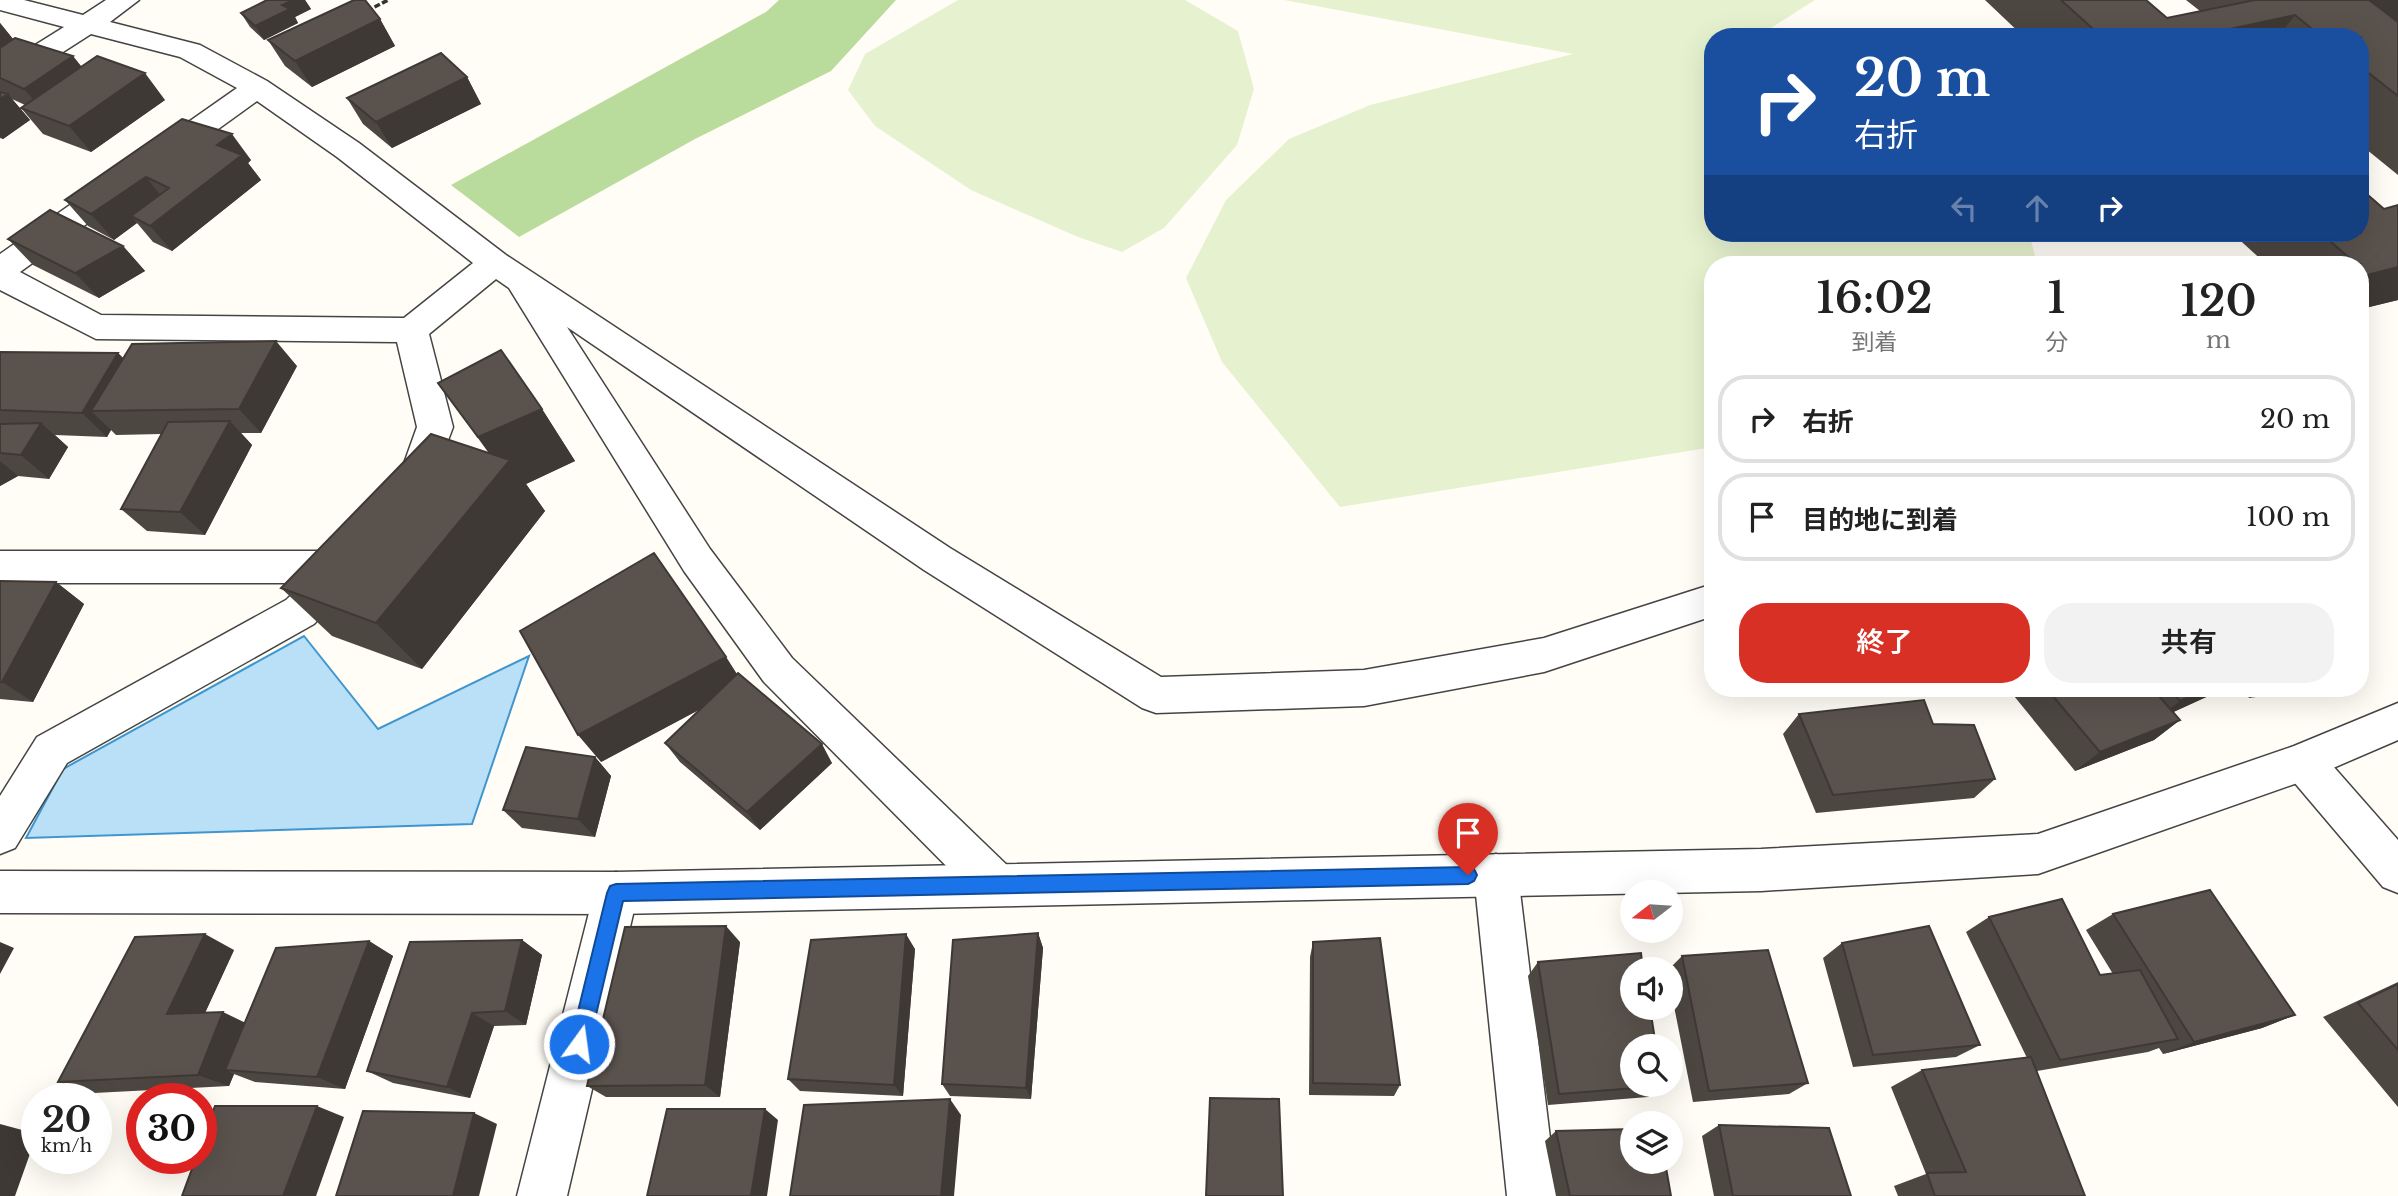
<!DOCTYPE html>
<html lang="ja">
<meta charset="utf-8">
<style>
body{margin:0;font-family:"Libre Baskerville","Noto Sans JP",serif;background:#f2f2f2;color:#222;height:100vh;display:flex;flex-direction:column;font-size:26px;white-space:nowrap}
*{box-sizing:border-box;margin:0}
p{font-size:23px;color:#767676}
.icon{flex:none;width:38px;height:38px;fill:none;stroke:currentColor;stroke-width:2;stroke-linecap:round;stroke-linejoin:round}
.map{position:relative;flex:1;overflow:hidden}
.sheet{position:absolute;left:1704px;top:256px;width:665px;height:441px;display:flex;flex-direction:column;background:#fff;border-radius:28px;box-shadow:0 7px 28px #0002}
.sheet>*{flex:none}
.hud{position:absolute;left:1704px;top:28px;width:665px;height:214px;border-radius:28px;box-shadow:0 7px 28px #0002;background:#1a4fa0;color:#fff;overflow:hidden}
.needle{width:46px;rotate:253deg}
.controls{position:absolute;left:1620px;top:880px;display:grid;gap:14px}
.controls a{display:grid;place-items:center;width:63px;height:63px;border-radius:50%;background:#fff;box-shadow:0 7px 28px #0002;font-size:35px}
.speed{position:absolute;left:21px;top:1083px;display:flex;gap:14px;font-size:35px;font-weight:700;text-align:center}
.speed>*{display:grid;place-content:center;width:91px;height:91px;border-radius:50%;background:#fff;box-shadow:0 7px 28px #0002;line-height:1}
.speed small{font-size:18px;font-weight:400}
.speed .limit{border:10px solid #d22;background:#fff;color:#111}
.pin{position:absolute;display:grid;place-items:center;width:60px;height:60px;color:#fff;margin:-72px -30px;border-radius:50% 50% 50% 0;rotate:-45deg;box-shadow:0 0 7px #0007}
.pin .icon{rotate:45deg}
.me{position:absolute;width:77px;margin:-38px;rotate:14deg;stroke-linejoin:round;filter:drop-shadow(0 0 5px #0008)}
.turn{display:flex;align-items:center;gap:24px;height:147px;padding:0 35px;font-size:32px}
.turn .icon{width:91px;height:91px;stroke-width:2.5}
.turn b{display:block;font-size:49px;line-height:60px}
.lanes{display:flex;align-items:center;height:66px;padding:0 35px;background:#0003;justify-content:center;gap:35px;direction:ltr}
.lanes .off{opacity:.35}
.eta{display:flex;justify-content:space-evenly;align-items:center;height:119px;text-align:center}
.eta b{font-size:42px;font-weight:600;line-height:49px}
.button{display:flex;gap:14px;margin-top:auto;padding:14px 35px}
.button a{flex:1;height:80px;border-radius:28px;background:#d93025;color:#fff;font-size:28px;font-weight:600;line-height:80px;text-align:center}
.button a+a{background:#f2f2f2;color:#222}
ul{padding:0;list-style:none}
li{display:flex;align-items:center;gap:21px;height:88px;margin:0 14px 10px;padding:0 21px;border:4px solid #e0e0e0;border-radius:28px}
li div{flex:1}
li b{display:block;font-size:26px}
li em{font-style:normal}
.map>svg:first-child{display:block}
.forest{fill:#b9dc9c}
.pitch{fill:#e6f2cf}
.water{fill:#b9e0f7;stroke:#3f96cf;stroke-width:2}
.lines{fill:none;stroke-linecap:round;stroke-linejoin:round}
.minor-casing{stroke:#444;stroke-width:3}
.tertiary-casing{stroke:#444;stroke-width:3}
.path{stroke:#333;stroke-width:3.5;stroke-dasharray:6 2.5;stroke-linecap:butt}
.minor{fill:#fff;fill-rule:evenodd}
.tertiary{fill:#fff;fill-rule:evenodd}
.wall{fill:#4d4742}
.shaded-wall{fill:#3f3936}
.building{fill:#5a524d;stroke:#3f3936;stroke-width:2}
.route{fill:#1a73e8;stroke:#114b97;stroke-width:2}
</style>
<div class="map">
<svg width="2398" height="1196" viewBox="0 0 2398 1196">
<rect width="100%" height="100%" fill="#fffdf5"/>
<!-- forest -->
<path class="forest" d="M779 0H896L831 71 695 139 519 237 451 185 766 12Z"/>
<!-- pitch -->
<path class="pitch" d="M958 0H1185L1238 31 1254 89 1237 145 1164 228 1122 252 1078 237 971 190 875 126 848 90 865 54Z
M1284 0H1815L1757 37H1713V233H2029L2035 256 2032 264H1713V447L1340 507 1222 362 1186 278 1226 200 1289 139 1370 105 1573 54Z"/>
<!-- water -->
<path class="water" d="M304 636 378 729 529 656 472 824 26 838 63 769Z"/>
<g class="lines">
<defs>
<path id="minor" d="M0 0H24L83 15 106 0H139L110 22 200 45 267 81 359 143 506 255 950 548 1161 677 1364 670 1544 638 1713 584V616L1544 672 1364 706 1156 713 1142 708 924 570 567 327 710 549 792 658 1011 869 1017 884 1011 899 995 905 979 899 764 682 684 571 509 288 496 279 429 334 453 427 431 486C421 497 413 498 399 493L394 483 402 469 417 427 397 342 96 339 0 290V254L237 88 180 57 91 34 10 86 0 89V67L64 27 0 10ZM257 101 337 157 473 263 404 318 101 315 20 272Z
M0 551H345L358 556 364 567 358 578 314 624 67 763 15 848 0 854V796L37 737 286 600 304 583H0Z
M2303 743 2318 749 2398 840V893L2383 887 2288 775 2282 762 2288 749Z
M1496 854 1511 860 1518 875 1557 1196H1507L1474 875 1481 860Z
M616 872 632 878 638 893 567 1196H517L594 893 600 878Z"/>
<path id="tertiary" d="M2398 703V740L2303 781 2038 874 1761 891 616 914 0 913V871L616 872 1761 849 2038 834 2294 746Z"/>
</defs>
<!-- minor casing -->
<use href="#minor" class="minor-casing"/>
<!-- tertiary casing -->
<use href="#tertiary" class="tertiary-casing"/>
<!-- path -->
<path class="path" d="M367 11 388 0"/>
<!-- minor -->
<use href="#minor" class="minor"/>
<!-- tertiary -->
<use href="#tertiary" class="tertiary"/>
</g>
<!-- wall -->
<path class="wall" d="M267 0H305L311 9 295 17 298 23 264 40 250 27 241 13Z
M1985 0H2146L2167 18 2200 11 2186 0H2398V175L2361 145V37H2024Z
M380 19 395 46 312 87 285 66 268 40Z
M0 23 13 39 165 100 91 152 43 134 21 108 25 105 12 99 30 120 3 139 0 138Z
M467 77 481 104 392 148 363 124 347 98Z
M182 119 251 160 248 163 261 180 172 251 153 242 137 223 114 240 88 226 65 200Z
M2232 233H2361L2398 300 2361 309V264H2266Z
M8 239 123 246 145 271 99 298 33 265Z
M0 352 118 353 123 358 297 366 261 433H241L252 445 205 535 147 531 121 509 161 434 116 435 111 430 107 437 55 435 68 447 49 479 18 476 0 486Z
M438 383 542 409 575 461 526 484 545 511 422 669 332 636 281 588 488 452Z
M0 581 56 582 84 604 33 702 0 699Z
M726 657 737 674 832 763 760 830 680 762 665 743 700 709 601 762Z
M2023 688H2226L2173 712 2180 720 2154 740 2075 771 2014 696Z
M2242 688H2309L2306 690 2249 698Z
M1799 714 1933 724 1995 779 1974 798 1816 813 1783 734Z
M595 757 611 776 595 837 522 828 503 810Z
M2113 914 2295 1015 2262 1028 2163 1054 2159 1048 2148 1052 2037 1071 2085 1196H1898L1894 1186 1926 1174 1891 1087 1922 1070 2027 1058 1966 932 1989 917 2100 975 2113 974 2086 930Z
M1038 933 1043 948 1031 1099 950 1096 942 1084Z
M522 940 542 955 526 1025 494 1026 470 1098 393 1083 367 1071Z
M369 941 393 956 345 1089 255 1082 234 1074 229 1086 94 1093 58 1082 234 950 205 1013 245 1023Z
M740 942 720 1097H606L587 1086Z
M1313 942 1400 1085 1394 1096 1309 1095 1310 957Z
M1842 943 1980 1045 1956 1057 1853 1067 1823 958Z
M915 949 903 1096 800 1091 788 1079Z
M1682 956 1808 1083 1789 1094 1693 1102 1671 991V970H1668Z
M1538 962 1662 1086 1648 1097 1548 1105 1528 976Z
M2398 982V1107L2323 1017Z
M1719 1125 1851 1196H1714L1702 1136Z
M1556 1131 1671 1196H1556L1545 1141Z"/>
<!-- shaded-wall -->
<path class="shaded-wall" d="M293 0H305L311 9 295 17 298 23 264 40 255 26 282 5Z
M2363 0H2398V28Z
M2295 15 2278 37H2193Z
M380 19 395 46 312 87 295 61Z
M0 23 21 49 0 63Z
M73 56 94 82 47 115 24 89Z
M145 73 165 100 91 152 69 126Z
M467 77 481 104 392 148 376 122Z
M8 94 30 120 3 139 0 136V99Z
M232 134 251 160 248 163 261 180 172 251 150 226 217 145Z
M146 177 167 203 131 216 137 223 114 240 91 214Z
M123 246 145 271 99 298 75 273Z
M2398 257V300L2361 309V282L2367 275Z
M276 341 297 366 261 433 239 409Z
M118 353 142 377 91 411 111 430 107 437 82 413Z
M542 409 575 461 526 484 545 511 422 669 376 623 501 470 478 437Z
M230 421 252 445 205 535 180 512Z
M41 423 68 447 49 479 21 455Z
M0 461 18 476 0 486Z
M56 582 84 604 33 702 2 682Z
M726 657 744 686 601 762 578 735Z
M2209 688H2226L2154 721 2180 701Z
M2180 720 2154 740 2075 771 2100 752Z
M822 744 832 763 760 830 747 812Z
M595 757 611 776 595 837 578 819Z
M726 926 740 942 720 1097 705 1085Z
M1038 933 1043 948 1031 1099 1026 1088Z
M205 934 234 950 198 1028 167 1014Z
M906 934 915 949 903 1096 894 1085Z
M522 940 542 955 526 1025 505 1011Z
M369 941 393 956 345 1089 317 1077Z
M0 942 14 948 0 974Z
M223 1012 252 1026 225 1070 234 1074 229 1086 198 1075Z
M472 1013 494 1026 470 1098 447 1087Z
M2295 1015 2262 1028 2163 1054 2194 1042Z
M950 1099 961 1115 954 1196H941Z
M317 1106 344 1117 316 1196H283Z
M765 1109 778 1120 767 1196H751Z
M474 1113 497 1124 479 1196H453Z
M0 1124 37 1134 15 1196H0Z"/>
<!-- building -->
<path class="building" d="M267 0H293L282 5 290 9 255 26 241 13Z
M354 0H365L380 19 295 61 268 40Z
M2061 0H2146L2167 18 2255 0H2369L2398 22V96L2361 67V37H2322L2295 15 2193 37H2102Z
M15 38 73 56 24 89 0 78V48Z
M441 53 467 77 376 122 347 98Z
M97 56 145 73 69 126 21 108Z
M0 92 8 94 0 99Z
M182 119 232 134 217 145 242 155 150 226 131 216 169 188 146 177 91 214 65 200Z
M2361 189 2384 209 2398 205V267L2367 275 2361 269V264H2356L2321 233H2361Z
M50 210 123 246 75 273 8 239Z
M276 341 239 409 91 411 132 344Z
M501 350 542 409 478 437 438 383Z
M0 352 118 353 82 413 0 410Z
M230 421 180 512 121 509 168 422Z
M41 423 21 455 0 453V424Z
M431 434 510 460 376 623 281 588Z
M654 553 726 657 578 735 520 631Z
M0 581 56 582 2 682H0Z
M738 673 822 744 747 812 665 743Z
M2046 688H2152L2180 720 2100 752Z
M2168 688H2209L2180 701Z
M1924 700 1933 724 1974 725 1995 779 1833 795 1799 714Z
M526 747 595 757 578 819 503 810Z
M2210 890 2295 1015 2194 1042 2113 914Z
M2062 899 2100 975 2140 970 2178 1039 2060 1060 1989 917Z
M726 926 705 1085 587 1086 625 927Z
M1929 926 1980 1045 1873 1055 1842 943Z
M1038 933 1026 1088 942 1084 953 940Z
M205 934 167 1014 223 1012 198 1075 58 1082 135 937Z
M906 934 894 1085 788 1079 811 940Z
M1380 938 1400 1085 1313 1083V942Z
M522 940 505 1011 472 1013 447 1087 367 1071 410 942Z
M369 941 317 1077 225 1070 276 948Z
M1768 950 1808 1083 1709 1091 1682 956Z
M1641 953 1643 970H1633V1008H1650L1656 1046H1633V1085L1662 1086 1559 1094 1538 962Z
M2398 984V1050L2358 1003Z
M2031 1057 2085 1196H1935L1927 1173 1966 1172 1922 1070Z
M1210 1098 1279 1099 1283 1196H1206Z
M950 1099 941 1196H790L804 1105Z
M215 1106H317L283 1196H182L196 1158H201V1143Z
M667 1109H765L751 1196H647Z
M363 1111 474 1113 453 1196H336Z
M1719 1125 1829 1128 1851 1196H1733Z
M1633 1129V1162H1665L1671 1196H1570L1556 1131Z"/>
<!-- route -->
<path class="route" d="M1468 867 1474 869 1477 875 1474 881 1468 884 623 901 589 1044 586 1051 579 1054 572 1051 570 1044 607 893 610 886 616 884Z"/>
</svg>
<div class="controls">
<a><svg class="needle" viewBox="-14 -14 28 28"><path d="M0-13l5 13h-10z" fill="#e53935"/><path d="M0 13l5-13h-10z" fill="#767676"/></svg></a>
<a><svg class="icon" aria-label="sound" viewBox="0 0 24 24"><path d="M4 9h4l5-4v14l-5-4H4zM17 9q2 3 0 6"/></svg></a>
<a><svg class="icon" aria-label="search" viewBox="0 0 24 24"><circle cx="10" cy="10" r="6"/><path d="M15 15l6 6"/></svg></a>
<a><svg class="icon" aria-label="layers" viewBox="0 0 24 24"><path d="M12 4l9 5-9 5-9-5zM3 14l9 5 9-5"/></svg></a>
</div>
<div class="speed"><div>20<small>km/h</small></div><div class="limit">30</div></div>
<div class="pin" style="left:1468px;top:875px;background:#d93025"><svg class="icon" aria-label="arrive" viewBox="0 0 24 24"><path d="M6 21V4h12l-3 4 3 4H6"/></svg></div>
<svg class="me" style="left:579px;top:1044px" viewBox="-20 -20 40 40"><circle r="17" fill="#1a73e8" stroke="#fff" stroke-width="3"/><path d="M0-11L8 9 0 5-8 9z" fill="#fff"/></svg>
<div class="hud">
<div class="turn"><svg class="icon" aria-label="right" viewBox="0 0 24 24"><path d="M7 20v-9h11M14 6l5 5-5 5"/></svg><div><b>20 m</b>右折</div></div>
<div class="lanes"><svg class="icon off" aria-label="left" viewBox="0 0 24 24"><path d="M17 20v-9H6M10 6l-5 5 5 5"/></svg><svg class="icon off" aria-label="ahead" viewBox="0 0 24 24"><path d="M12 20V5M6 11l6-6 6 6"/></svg><svg class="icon" aria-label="right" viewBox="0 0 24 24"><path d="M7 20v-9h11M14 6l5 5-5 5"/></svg></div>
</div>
<section class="sheet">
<div class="eta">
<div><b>16:02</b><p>到着</p></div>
<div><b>1</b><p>分</p></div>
<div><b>120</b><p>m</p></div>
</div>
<ul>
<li><svg class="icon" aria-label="right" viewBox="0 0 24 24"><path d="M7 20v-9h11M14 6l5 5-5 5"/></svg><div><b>右折</b></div><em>20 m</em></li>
<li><svg class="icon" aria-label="arrive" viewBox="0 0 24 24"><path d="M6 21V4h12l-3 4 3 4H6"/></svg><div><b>目的地に到着</b></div><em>100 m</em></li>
</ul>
<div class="button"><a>終了</a><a>共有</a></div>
</section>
</div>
